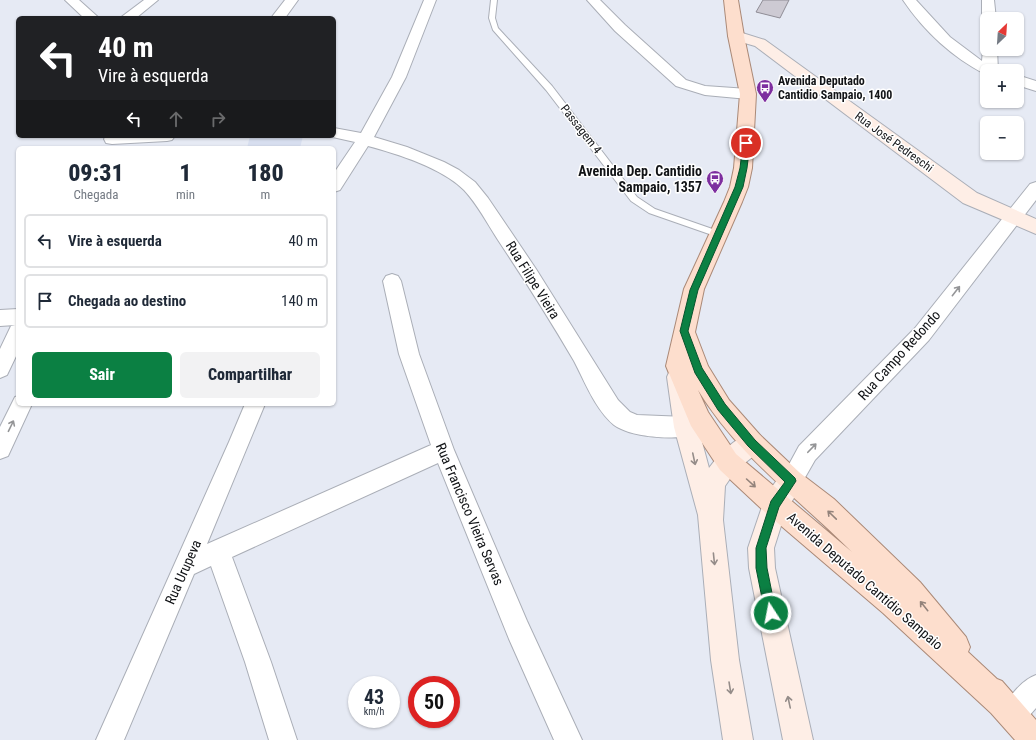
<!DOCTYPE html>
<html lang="pt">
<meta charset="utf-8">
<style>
body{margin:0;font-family:"Roboto Condensed",sans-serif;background:#f2f2f3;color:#1f2937;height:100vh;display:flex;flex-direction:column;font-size:15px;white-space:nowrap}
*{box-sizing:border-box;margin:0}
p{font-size:13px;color:#747a83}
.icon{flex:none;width:22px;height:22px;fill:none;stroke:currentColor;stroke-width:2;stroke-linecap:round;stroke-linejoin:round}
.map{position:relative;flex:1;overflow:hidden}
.sheet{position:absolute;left:16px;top:146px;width:320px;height:260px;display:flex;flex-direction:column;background:#fff;border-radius:6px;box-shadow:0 1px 3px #0004}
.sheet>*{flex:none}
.top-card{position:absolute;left:16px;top:16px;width:320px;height:122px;border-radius:6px;box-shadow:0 1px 3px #0004;background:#202124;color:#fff;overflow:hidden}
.needle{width:26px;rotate:25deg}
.buttons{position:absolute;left:980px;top:12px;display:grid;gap:8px}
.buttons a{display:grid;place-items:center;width:44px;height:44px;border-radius:6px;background:#fff;box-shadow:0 1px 3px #0004;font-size:20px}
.speed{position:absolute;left:348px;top:676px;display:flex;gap:8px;font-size:20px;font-weight:700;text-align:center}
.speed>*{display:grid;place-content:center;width:52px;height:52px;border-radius:50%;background:#fff;box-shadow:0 1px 3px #0004;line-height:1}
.speed small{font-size:10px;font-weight:400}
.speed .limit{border:6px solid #d22;background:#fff;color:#111}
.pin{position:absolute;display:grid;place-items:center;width:34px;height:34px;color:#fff;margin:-17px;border:2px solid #fff;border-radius:50%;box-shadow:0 1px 4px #0007}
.me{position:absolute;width:44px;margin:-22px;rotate:349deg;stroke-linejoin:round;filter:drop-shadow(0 0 3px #0008)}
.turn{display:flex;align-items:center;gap:14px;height:84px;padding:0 16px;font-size:18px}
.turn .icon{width:52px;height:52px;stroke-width:2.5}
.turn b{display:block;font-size:28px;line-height:34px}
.lanes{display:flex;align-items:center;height:38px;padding:0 16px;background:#0003;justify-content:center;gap:20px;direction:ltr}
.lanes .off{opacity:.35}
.eta{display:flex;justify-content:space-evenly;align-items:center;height:68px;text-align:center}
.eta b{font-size:24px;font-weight:800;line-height:28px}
.cta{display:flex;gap:8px;margin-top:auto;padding:8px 16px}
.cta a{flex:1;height:46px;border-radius:6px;background:#0b8043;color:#fff;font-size:16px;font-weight:800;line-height:46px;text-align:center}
.cta a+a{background:#f2f2f3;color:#1f2937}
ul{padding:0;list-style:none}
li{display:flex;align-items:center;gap:12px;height:54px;margin:0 8px 6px;padding:0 8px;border:2px solid #e0e1e3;border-radius:6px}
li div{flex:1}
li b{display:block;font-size:15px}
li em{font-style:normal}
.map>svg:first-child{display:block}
.built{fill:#d7deef}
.building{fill:#cdcad3;stroke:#8f8c95}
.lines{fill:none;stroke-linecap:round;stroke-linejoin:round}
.lane-casing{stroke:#aaaeb7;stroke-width:2}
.street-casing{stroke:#aaaeb7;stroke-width:2}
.secondary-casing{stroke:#aaaeb7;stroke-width:2}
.primary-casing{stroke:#aa8977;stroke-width:2}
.lane{fill:#fff;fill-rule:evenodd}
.street{fill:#fff;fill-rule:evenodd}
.secondary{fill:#feeee6;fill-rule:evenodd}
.primary{fill:#fddecd;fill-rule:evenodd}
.oneway{stroke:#949597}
.oneway2{stroke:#948c89}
.oneway3{stroke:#93837b}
.route{fill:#0b8043;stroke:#07532c}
.labels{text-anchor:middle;stroke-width:3;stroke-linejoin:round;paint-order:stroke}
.far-poi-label{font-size:12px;font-weight:bold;fill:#121417;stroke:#fff;text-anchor:start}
.far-street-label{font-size:12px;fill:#121417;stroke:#fff}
.poi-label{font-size:14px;font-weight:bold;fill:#121417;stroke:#fff;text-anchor:end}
.street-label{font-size:14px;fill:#121417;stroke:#fff}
</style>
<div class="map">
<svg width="1036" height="740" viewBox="0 0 1036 740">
<rect width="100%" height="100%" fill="#e6eaf4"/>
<!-- built -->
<path class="built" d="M250 136H303L300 148H247Z"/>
<!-- building -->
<path class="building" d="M763 0H789L780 18 756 12Z"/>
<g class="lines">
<defs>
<path id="lane" d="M491 0H497L495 18 498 28 552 86 637 197 655 209 721 232 722 234 721 236H715L649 213 631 201 546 90 493 30 489 18Z"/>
<path id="street" d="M65 0H79L99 18H84Z
M144 0H158L136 18H120Z
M285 0H298L285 18H271Z
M424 0H436L406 77 374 137 407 147 444 162 459 170 475 182 488 198 536 269 618 400 630 412 637 415 686 417 693 420 697 427 693 434C675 441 630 437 614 425 595 409 585 382 574 361 550 320 524 279 498 240 487 223 478 205 464 190 442 168 398 154 368 146L340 190 334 192V173L355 142 328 136H334V128L361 133 392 77Z
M587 0H600L625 25 686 80 705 86 748 89 753 91 755 94 753 97 748 99 705 95 676 86 615 31Z
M903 0H916L950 37 982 61 983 49 985 46H987V49H997L998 71H987V75L985 74C952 57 924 31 903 0Z
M982 0H994L996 19H987V23L984 22 982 19Z
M1017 75 1036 81V91L1017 85Z
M106 136H175L172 140 167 141 112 144 106 143 104 139Z
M1036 182V200L929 340 815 460 799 488 791 492 783 488 780 481 799 446 915 328 1030 184Z
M392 274 398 276 401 281 419 354 454 450 527 621 582 740H554L509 639 438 463 232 557 271 662 297 740H269L245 662 211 566 194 574 124 740H96L229 442 245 404H265L207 544 431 445 399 354 383 281 386 276Z
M18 309V352L7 375 0 378V349L11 326 15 325 0 326V310Z
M18 396V404H32L8 456 0 459V427L15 397Z
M1036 675V708L1022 724 1013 728 1004 724 1000 715C1006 700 1020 681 1036 675Z"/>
<path id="secondary" d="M736 31 765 40 977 193 1036 219V234L963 203 755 46 731 39 728 36 731 33Z
M678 367 686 370 689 377 698 427 709 468C720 453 734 439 752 432L760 435 764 443 760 451 736 470 725 486 723 520 739 660 753 740H723L711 660 698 515 674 427 667 377 670 370Z
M791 469 800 473 803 481 800 489 786 510 774 548 775 568 813 740H783L749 568 748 548 766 495 782 473Z"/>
<path id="primary" d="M724 0H738L744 36 756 94 752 168 748 187 742 202 704 289 695 332 708 366 729 400 760 435 800 473 834 499 920 582 966 637 970 647 968 652 997 679 1002 681 1036 720V740H1015L991 713 883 613 766 513 720 470 691 426 666 366 684 289 724 202 730 187 734 168 740 94 728 36ZM698 390C738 456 798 498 852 552L736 454 708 412Z"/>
</defs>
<!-- lane casing -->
<use href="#lane" class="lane-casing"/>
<!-- street casing -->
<use href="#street" class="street-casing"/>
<!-- secondary casing -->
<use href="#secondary" class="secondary-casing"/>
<!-- primary casing -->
<use href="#primary" class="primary-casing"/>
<!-- lane -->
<use href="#lane" class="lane"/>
<!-- street -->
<use href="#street" class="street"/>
<!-- secondary -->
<use href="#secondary" class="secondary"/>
<!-- primary -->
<use href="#primary" class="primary"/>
</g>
<!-- one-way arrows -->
<defs><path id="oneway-shaft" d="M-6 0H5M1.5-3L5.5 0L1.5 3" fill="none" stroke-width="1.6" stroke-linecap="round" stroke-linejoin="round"/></defs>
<g class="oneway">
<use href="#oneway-shaft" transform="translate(956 291) rotate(-52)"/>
<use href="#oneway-shaft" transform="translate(11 426) rotate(-64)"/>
<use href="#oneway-shaft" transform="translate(812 448) rotate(-46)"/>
</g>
<g class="oneway2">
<use href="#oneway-shaft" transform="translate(694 459) rotate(78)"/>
<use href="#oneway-shaft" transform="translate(714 559) rotate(84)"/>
<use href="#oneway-shaft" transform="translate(730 688) rotate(81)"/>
<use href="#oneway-shaft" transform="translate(789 702) rotate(-102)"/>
</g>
<g class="oneway3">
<use href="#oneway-shaft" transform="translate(751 483) rotate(42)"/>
<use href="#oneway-shaft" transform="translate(832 515) rotate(-136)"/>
<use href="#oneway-shaft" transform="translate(924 606) rotate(-129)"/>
</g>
<!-- route -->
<path class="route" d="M746 140 750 143 747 168 743 187 698 290 688 331 702 368 725 404 755 440 795 478 796 481 779 507 766 548 767 568 776 613 775 617 771 618 767 617 765 613 756 568V548L771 501 785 482 748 446 718 410 695 373 680 331 690 290 735 187 740 168 743 143Z"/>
<!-- icons -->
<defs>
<symbol id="bus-pin" viewBox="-11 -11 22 30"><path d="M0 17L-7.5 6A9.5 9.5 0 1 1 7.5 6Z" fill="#7d2e9f" stroke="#fff"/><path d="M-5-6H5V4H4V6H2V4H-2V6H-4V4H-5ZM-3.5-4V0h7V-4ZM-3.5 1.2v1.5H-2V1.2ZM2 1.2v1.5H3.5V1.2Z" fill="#fff"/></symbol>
</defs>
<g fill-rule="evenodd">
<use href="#bus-pin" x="755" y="78" width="20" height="27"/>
<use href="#bus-pin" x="705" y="169" width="20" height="27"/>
</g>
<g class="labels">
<!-- far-poi labels -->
<g class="far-poi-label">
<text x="778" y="85">Avenida Deputado<tspan x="778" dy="14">Cantidio Sampaio, 1400</tspan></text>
</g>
<!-- far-street labels -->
<g class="far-street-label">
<text transform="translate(581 129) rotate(52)" y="4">Passagem 4</text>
<text transform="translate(894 142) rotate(36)" y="4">Rua José Pedreschi</text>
</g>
<!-- poi labels -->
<g class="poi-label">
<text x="702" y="176">Avenida Dep. Cantidio<tspan x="702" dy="16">Sampaio, 1357</tspan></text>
</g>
<!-- street labels -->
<g class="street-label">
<text transform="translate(533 280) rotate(58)" y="5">Rua Filipe Vieira</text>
<text transform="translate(899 355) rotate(-48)" y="5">Rua Campo Redondo</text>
<text transform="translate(470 514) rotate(67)" y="5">Rua Francisco Vieira Servas</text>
<text transform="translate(183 572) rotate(-66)" y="5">Rua Urupeva</text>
<text transform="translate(865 581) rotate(41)" y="5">Avenida Deputado Cantídio Sampaio</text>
</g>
</g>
</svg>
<div class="buttons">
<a><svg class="needle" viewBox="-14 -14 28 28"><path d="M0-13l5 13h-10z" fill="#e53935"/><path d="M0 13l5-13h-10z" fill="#747a83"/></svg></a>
<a>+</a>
<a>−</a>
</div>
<div class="speed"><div>43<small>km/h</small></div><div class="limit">50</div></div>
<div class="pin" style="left:746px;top:143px;background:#d93025"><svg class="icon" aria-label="arrive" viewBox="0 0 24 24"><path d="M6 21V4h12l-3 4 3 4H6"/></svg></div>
<svg class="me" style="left:771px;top:613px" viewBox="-20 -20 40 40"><circle r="17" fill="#0b8043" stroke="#fff" stroke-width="3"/><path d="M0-11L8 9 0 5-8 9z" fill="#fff"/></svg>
<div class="top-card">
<div class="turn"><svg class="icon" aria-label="left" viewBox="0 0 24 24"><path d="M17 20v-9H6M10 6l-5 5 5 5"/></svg><div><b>40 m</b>Vire à esquerda</div></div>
<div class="lanes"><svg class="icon" aria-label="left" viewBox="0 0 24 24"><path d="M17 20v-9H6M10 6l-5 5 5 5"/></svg><svg class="icon off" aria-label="ahead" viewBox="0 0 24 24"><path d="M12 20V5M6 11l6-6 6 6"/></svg><svg class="icon off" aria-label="right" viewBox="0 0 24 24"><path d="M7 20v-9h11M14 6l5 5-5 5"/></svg></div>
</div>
<section class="sheet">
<div class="eta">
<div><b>09:31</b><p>Chegada</p></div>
<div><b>1</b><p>min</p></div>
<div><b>180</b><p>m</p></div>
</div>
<ul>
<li><svg class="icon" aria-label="left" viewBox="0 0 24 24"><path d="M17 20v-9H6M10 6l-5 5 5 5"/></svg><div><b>Vire à esquerda</b></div><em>40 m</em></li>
<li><svg class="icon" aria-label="arrive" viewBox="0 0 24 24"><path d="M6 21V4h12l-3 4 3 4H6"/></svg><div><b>Chegada ao destino</b></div><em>140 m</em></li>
</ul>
<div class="cta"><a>Sair</a><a>Compartilhar</a></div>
</section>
</div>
